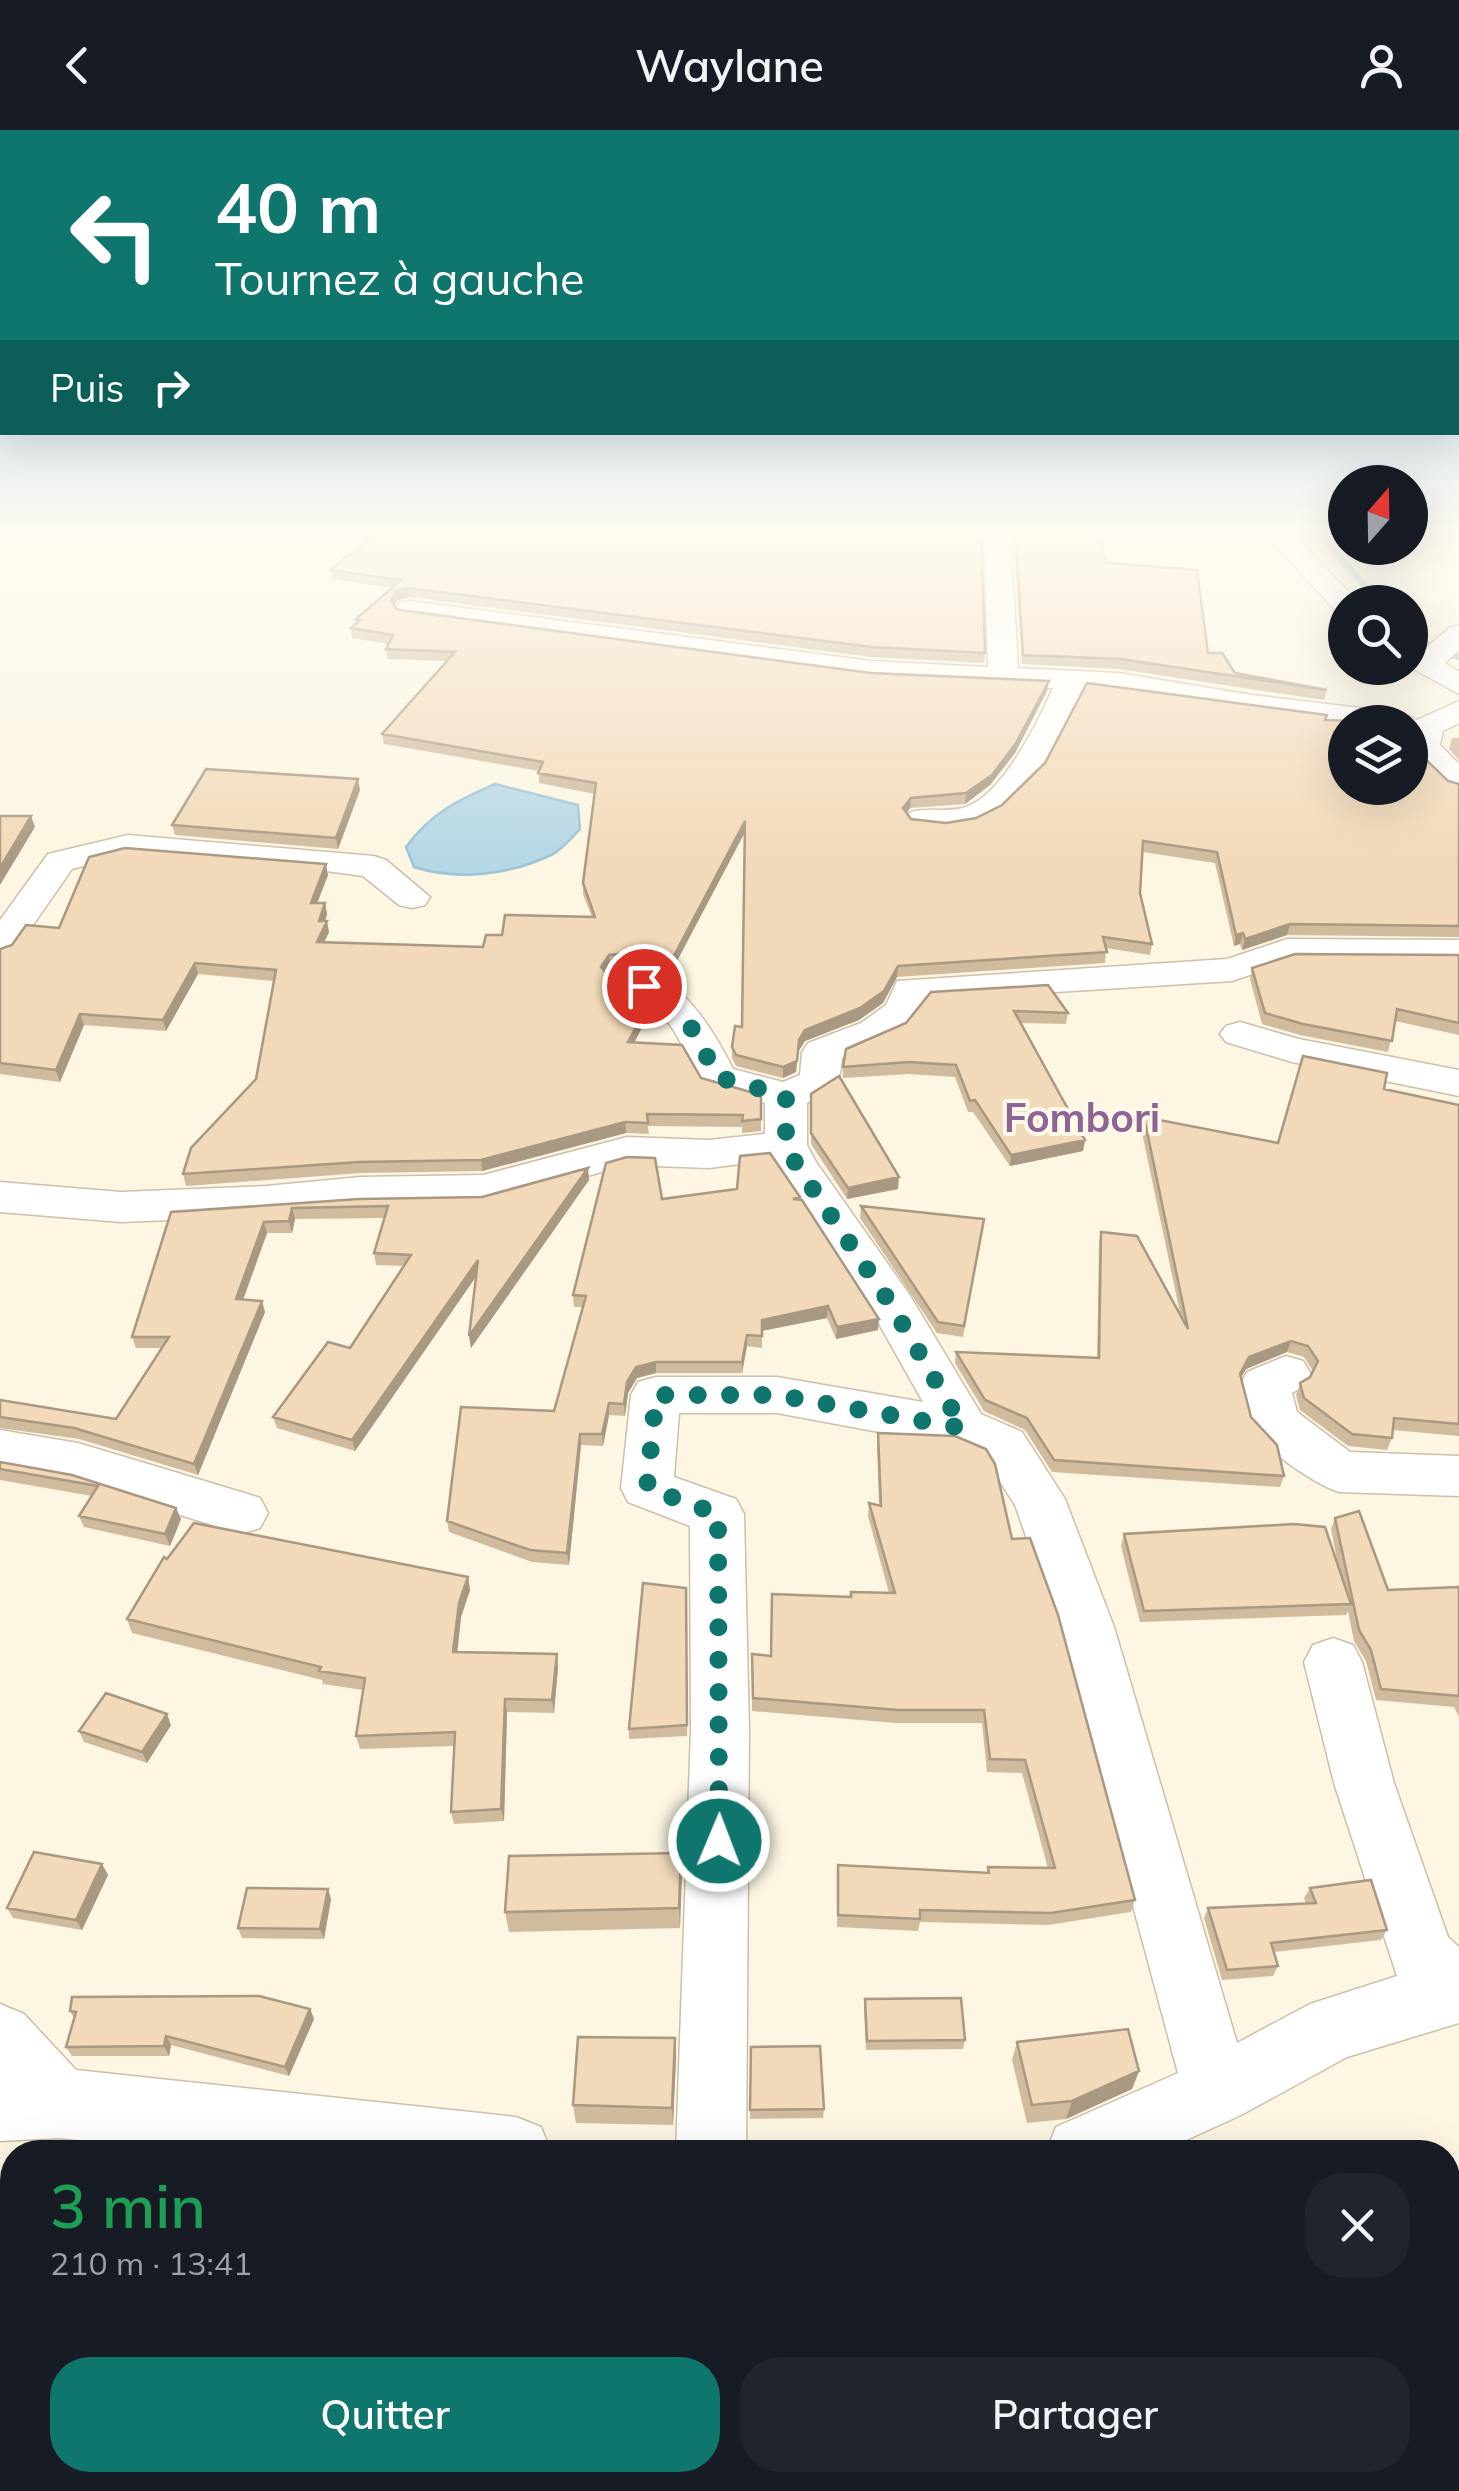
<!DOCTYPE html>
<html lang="fr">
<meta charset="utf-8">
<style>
body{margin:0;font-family:Mulish,sans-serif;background:#20242c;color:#f1f3f6;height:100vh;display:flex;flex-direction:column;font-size:38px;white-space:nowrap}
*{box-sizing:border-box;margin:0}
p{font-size:32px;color:#9ea1a6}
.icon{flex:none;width:55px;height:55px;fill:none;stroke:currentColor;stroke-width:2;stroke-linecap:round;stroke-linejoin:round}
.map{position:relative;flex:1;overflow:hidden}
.drawer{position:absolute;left:0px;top:2010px;width:1460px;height:352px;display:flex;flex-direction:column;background:#171b24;border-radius:40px 40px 0 0;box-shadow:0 10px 40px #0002}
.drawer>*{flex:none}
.guide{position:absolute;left:0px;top:0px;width:1460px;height:305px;box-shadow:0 10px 40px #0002;background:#0f766e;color:#fff;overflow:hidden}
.needle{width:65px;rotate:20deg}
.controls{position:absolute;left:1328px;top:335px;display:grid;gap:20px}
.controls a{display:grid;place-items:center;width:100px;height:100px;border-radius:50%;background:#171b24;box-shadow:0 10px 40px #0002;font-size:50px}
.pin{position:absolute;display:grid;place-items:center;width:85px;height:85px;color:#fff;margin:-42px;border:5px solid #fff;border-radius:50%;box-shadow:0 2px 10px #0007}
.me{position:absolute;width:110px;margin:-55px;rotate:1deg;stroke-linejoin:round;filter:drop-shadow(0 0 8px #0008)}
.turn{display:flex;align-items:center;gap:35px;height:210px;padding:0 50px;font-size:45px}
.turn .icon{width:130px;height:130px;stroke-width:2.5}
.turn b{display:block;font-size:70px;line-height:85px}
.then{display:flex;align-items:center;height:95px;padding:0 50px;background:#0003;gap:20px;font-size:38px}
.round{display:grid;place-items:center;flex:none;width:105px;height:105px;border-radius:40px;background:#20242c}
.headline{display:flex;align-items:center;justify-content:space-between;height:170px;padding:0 50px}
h1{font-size:60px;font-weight:600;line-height:75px;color:#1e9e55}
.action{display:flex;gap:20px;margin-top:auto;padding:20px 50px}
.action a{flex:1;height:115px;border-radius:40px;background:#0f766e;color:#fff;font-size:40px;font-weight:600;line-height:115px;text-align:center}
.action a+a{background:#20242c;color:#f1f3f6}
header{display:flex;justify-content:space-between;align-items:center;height:130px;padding:0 50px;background:#171b24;font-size:45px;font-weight:600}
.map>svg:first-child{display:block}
.water{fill:#b6d7e5;stroke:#9dc4d7;stroke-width:2.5}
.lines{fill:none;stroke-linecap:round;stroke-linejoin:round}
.stream{fill:#9dc4d7;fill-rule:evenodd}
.street-casing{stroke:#cdbfa9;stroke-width:3}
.street{fill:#fff;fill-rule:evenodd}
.wall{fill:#d0bb9f}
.shaded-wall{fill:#a99882}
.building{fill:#f2d9b9;stroke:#a99882;stroke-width:2.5}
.route{stroke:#0f766e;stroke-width:18;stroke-dasharray:0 32.4}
.labels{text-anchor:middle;stroke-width:8;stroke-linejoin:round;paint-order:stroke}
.quarter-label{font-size:40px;font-weight:bold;fill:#8e6497;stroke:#fffae8}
</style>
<header><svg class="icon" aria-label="back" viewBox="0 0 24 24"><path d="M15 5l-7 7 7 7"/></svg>Waylane<svg class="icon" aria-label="person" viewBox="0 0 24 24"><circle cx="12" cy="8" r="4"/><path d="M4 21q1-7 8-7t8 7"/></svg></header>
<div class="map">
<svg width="1459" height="2361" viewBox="0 0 1459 2361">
<rect width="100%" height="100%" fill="#fcf6e2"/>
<!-- water -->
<path class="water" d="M495 654 578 675 580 699C571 708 562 720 551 725 509 745 458 751 414 737L406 717C430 684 458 670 495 654Z"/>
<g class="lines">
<!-- stream -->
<path class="stream" d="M1312 401H1321L1383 472H1375Z
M1410 499 1442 520 1459 524V530L1436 524 1410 506Z"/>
<defs>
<path id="street" d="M984 401H1010L1018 538 1119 543 1252 565 1403 583 1417 590 1459 571V593L1443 601 1440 615 1459 634V662L1447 659 1412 624 1410 592 1345 594 1119 561 1083 559C1053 634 1005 720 911 696L906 689 911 682C929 677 949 683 966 677 1003 664 1038 592 1053 558L871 549 409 487 399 485 395 479 399 473 409 471 871 531 988 537Z
M1263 401H1291L1358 472H1345V482L1335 480Z
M1459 495V520L1445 533 1459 542V564L1410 537V515L1424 520 1449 498Z
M128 705 374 726 386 730 430 767 425 775 412 778 399 775 363 746 326 741 128 725 72 739 13 824 0 827V790L48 724Z
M1287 809 1459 810V832L1291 831 1232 851 927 870C916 905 873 916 842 928 840 958 833 962 807 973V1015L816 1032 909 1164 981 1284 1022 1302 1065 1369 1114 1497 1237 1913 1310 1874 1397 1846 1334 1653 1304 1532 1313 1515 1333 1508 1353 1515 1362 1532 1394 1653 1448 1807 1459 1817V1893L1347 1927 1241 1985 1160 2022H1046L1056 1997 1178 1943 1058 1497 1015 1375 986 1330 954 1316 777 1283H679L674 1347 736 1369 744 1384 749 1600 746 2022H676L691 1600 690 1396 628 1372 621 1358 631 1265 638 1252 656 1247H777L923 1272 874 1185 772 1030 709 1038 627 1035 483 1075 361 1077 266 1086 121 1092 0 1082V1052L121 1062 266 1056 361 1047 483 1045 627 1007 709 1010 765 1004V973L702 956C688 934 682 906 663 887 646 871 617 866 605 848L610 840C669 825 711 895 733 939L783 952 800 945 802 922 808 913 861 893 886 875 897 851 1227 829Z
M1240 892 1299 909 1459 940V966L1292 932 1226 912 1220 904 1226 896Z
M1286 1226 1303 1231 1311 1244 1303 1257 1292 1263 1297 1282 1350 1322 1459 1326V1366L1339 1362C1316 1355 1268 1322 1254 1302 1245 1288 1244 1270 1240 1255L1247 1242Z
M0 1300 78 1313 241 1362 260 1368 268 1383 260 1398 241 1404 78 1353 0 1340Z
M0 1874 24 1884 76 1940 516 1987 541 1997 551 2022H196L59 2008 0 2011Z
M1459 2149V2238L1448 2243V2154Z
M1448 2349 1451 2361H1371L1368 2350Z"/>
</defs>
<!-- street casing -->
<use href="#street" class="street-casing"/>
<!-- street -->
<use href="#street" class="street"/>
</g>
<!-- wall -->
<path class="wall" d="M1014 401H1098L1107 433 1208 523 1235 543 1327 560 1324 570 1119 539 1022 534Z
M331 440 985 523 984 533 871 527 409 467 396 471 394 476 397 479 871 543 1047 561 1015 623 990 655 965 674 910 678 907 683 911 689 946 693 976 688 1325 590 1345 592 1412 616 1448 651 1459 654V807L1287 805 1242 820 1240 814 1234 816 1215 733 1143 722 1140 763 1152 814 1150 825 1106 818 1105 833 897 847 883 873 859 890 805 911 798 922 796 942 783 948 736 936 732 928V917L742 897 745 702 668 848 631 834 610 836 605 842 650 882 634 912 701 948 761 965V1001L742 1003V997L648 996 649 1004 626 1003 482 1041 361 1043 186 1056 183 1044 256 949 274 851 198 844 166 901 84 895 60 952 0 944V819L59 798 328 745 317 773H325L327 784 325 791 329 802 324 812 483 817 502 805 592 787 583 764V753L595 664 539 653V641L384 614 382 604 446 531 388 529 386 519 389 514 352 508 351 498 356 493V489L392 458 332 449Z
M1452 608H1459V630L1449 619Z
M360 660 338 719 175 705 172 695Z
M1459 825V905L1395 891 1388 922 1300 905 1262 894 1250 849 1252 838Z
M931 862 1068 883 1066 894 1021 893 1085 1010 1083 1021 1010 1036 973 982H968L955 947 908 944 843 948V937L906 893Z
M1384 959 1459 975V1306L1393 1300 1392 1308 1387 1320 1348 1316 1300 1280 1296 1265 1300 1253 1310 1247 1313 1241 1304 1227 1287 1222 1246 1239 1241 1248 1251 1287 1284 1346 1280 1357 1052 1342 1025 1300 984 1281 955 1233 956 1222 1097 1228 1099 1113 1101 1102 1180 1183 1141 998 1144 987 1278 1013Z
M811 964 898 1059 847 1069 811 1014Z
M588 1038 589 1050 471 1218 469 1206 476 1146 355 1321 277 1298 273 1287 350 1218 404 1136 376 1135 374 1123 384 1088 295 1089 292 1103H267L243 1170 265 1182 198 1345 79 1309 0 1298V1270L116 1289 162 1218H136L132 1207 171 1082 482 1067Z
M800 1067 878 1200 836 1209 827 1188 762 1201V1218L747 1216 742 1243H656L637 1248 628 1263 625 1286 609 1285 603 1316 581 1315 569 1435 532 1432 449 1402 447 1391 554 1281 583 1177H574L573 1165 662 1069Z
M861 1076 984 1089 963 1207 937 1203 860 1088Z
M878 1303 1012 1409 1135 1770 1131 1782 1048 1795 920 1792 918 1801 837 1797 838 1735 987 1743 988 1737 1048 1738 1022 1643 987 1642 982 1593H896L752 1581V1524L771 1526 850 1467 889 1463 868 1386 869 1373 879 1375 877 1317Z
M0 1332 72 1345 176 1378 181 1389 170 1416 84 1397 79 1386 92 1366 0 1350Z
M1335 1388 1388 1460 1459 1457V1587L1454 1577 1376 1570 1366 1531 1354 1511 1348 1481 1346 1485 1140 1492 1121 1416 1124 1404 1339 1440 1331 1399Z
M167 1429 468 1447 470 1460 461 1487 457 1522 558 1537 554 1583 507 1582 504 1691 454 1694 451 1682 454 1616 360 1619 356 1606 363 1560 323 1554 322 1550 132 1503 127 1489Z
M686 1458 687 1606 629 1609V1599Z
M171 1595 147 1633 84 1612 79 1601Z
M681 1723 680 1798 509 1802 505 1782Z
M102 1734 108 1745 82 1800 13 1788 7 1778Z
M1310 1758 1387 1800 1381 1810 1274 1822 1278 1836 1273 1846 1222 1850 1204 1788 1208 1778 1306 1773 1304 1768Z
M331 1769 324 1809 242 1808 238 1798Z
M865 1869 965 1910 963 1919 866 1920 864 1879Z
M310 1879 314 1889 289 1946 171 1915 169 1926H72L66 1917 74 1888 70 1881Z
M675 1908 676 1927 673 1995 576 1993 573 1975Z
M1017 1912 1139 1941 1132 1959 1066 1989 1027 1993 1012 1930Z
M751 1917 824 1979 823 1988 750 1989Z
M559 2350H634L631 2361H586L560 2354Z"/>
<!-- shaded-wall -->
<path class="shaded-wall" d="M408 458 409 467 396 471 392 481 391 471 395 461Z
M1049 551 1047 561 1015 623 990 655 965 674 966 663Z
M358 649 360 660 338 719 336 708Z
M911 668 910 678 902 689 903 678Z
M31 686 35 697 0 755V738Z
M745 691V702L668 848V837Z
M326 734 328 745 313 784 311 773Z
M325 773 327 784 322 802 319 791Z
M327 791 329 802 319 823 317 812Z
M1290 794 1287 805 1242 820 1245 809Z
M1243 803 1240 814 1234 816 1236 805Z
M609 825 610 836 601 848V837Z
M195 833 198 844 166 901 163 890Z
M898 836 897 847 883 873 859 890 805 911 798 922 796 942 783 948V937L805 900Z
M650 871V882L629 923 628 912Z
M80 884 84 895 60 952 56 940Z
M625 992 626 1003 482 1041 481 1030Z
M1085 1010 1083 1021 1010 1036 1011 1025Z
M588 1038 589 1050 471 1218 469 1206Z
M899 1047 898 1059 847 1069 848 1058Z
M292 1078 295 1089 292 1103 289 1091Z
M264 1092 267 1103 239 1181 236 1169Z
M478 1130 480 1141 355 1321 352 1310Z
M262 1171 265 1182 198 1345 194 1334Z
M828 1176 827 1188 761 1201 762 1190Z
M879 1189 878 1200 836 1209 837 1197Z
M747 1205V1216L742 1243V1232Z
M1291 1211 1287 1222 1246 1239 1236 1256 1240 1244 1249 1227Z
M656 1232V1243L637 1248 628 1263 625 1286 624 1274 627 1252 636 1237Z
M609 1273V1285L603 1316 602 1304Z
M580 1304 581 1315 569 1435 567 1423Z
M176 1378 181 1389 170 1416 165 1404Z
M468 1447 470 1460 461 1487 456 1535 453 1522 459 1473Z
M557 1524 558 1537 554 1583 552 1570Z
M505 1569 507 1582 504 1691 501 1679Z
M167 1584 171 1595 147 1633 142 1622Z
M681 1723 682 1744 680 1798 679 1778Z
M102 1734 108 1745 82 1800 76 1790Z
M328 1759 331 1769 324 1809 320 1799Z
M310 1879 314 1889 289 1946 285 1937Z
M166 1906 171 1915 169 1926 164 1916Z
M675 1908 676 1927 673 1995 672 1978Z
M1139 1941 1132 1959 1066 1989 1072 1971Z
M181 2350H194L191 2361H178Z"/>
<!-- building -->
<path class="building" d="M378 401H981L985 523 872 517 408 458 395 461 391 471 397 479 407 481 871 543 1049 551 1016 613 992 645 966 663 911 668 903 678 911 689 946 693 976 688 1002 675 1045 633 1087 553 1327 585 1325 590 1386 592H1345V658H1410L1411 610 1412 616 1448 651 1459 654V796L1290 794 1245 809 1243 803 1236 805 1217 722 1143 711 1140 763 1152 814 1103 807 1107 822 898 836 884 861 860 878 805 900 799 910 797 931 783 937 736 925 732 917 735 896 742 897 745 691 668 837 630 823 609 825 601 837 614 852 650 871 628 912 682 915 701 948 761 965V989L742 991 743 985 647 984 648 993 625 992 481 1030 359 1032 183 1044 191 1018 256 949 276 840 195 833 163 890 80 884 56 940 0 933V819L12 815 26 795 59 798 89 727 125 718 326 734 311 773H325L319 791H327L317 812 483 817 486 805H502L505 785 595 787 583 753 596 653 538 643 543 632 382 604 455 522 386 519 393 505 351 498 360 490 356 489 401 450 331 440Z
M1015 401H1098L1107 433 1197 440 1208 523H1222L1235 543 1327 560 1121 529 1023 525Z
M206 639 358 649 336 708 172 695Z
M0 686H31L0 738Z
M1295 824 1459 825V893L1397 879 1392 911 1303 894 1265 883 1252 838Z
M1048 855 1068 883 1014 881 1085 1010 1011 1025 975 970 970 971 956 935 909 932 843 937 846 919 906 893 931 862Z
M1303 926 1387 943 1384 959 1459 975V1294L1394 1288 1392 1308 1352 1304 1304 1268 1300 1253 1310 1247 1318 1231 1308 1216 1291 1211 1249 1227 1240 1244 1251 1287 1277 1315 1284 1346 1054 1330 1027 1288 985 1270 956 1222 1099 1228 1101 1102 1137 1106 1188 1199 1144 987 1278 1013Z
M839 946 899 1047 848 1058 811 1003V964Z
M770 1023 800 1067 793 1069 802 1070 879 1189 837 1197 828 1176 762 1190V1206L747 1205 742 1232H656L636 1237 627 1252 624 1274 609 1273 602 1304H580L567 1423 530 1420 447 1391 461 1277 554 1281 586 1166 573 1165 606 1033 627 1027 655 1028 662 1069 737 1059 740 1026Z
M588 1038 469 1206 478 1130 352 1310 273 1287 328 1212 350 1218 411 1125 374 1123 388 1076 292 1078 289 1091 264 1092 236 1169 262 1171 194 1334 74 1298 0 1287V1270L116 1289 169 1207H132L171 1082 359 1069 482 1067Z
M861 1076 984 1089 964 1196 938 1192Z
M878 1303 955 1306 986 1319 995 1334 1012 1409 1030 1408 1058 1485 1135 1770 1051 1783 920 1780V1789L838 1785V1735L989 1743 988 1737 1055 1738 1025 1630 990 1629 984 1580H898L753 1568 752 1524 771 1526 772 1464 851 1467V1462L895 1463 869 1373 881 1376Z
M0 1332 72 1345 176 1378 165 1404 79 1386 98 1356 0 1339Z
M1359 1381 1388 1460 1459 1457V1566L1381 1559 1371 1520 1359 1500 1335 1388Z
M194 1393 468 1447 459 1473 453 1522 557 1524 552 1570 505 1569 501 1679 451 1682 455 1602 356 1606 365 1548 319 1541 321 1537 127 1489 164 1427 167 1429Z
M1294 1394 1325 1397 1351 1474 1144 1481 1124 1404Z
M643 1453 686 1458 687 1595 629 1599Z
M106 1563 167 1584 142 1622 79 1601Z
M34 1722 102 1734 76 1790 7 1778Z
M681 1723 679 1778 505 1782 509 1726Z
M1371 1750 1387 1800 1271 1813 1278 1836 1227 1840 1208 1778 1316 1773 1310 1758Z
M247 1758 328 1759 320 1799 238 1798Z
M259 1866 310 1879 285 1937 166 1906 164 1916 66 1917 76 1882 70 1881 72 1867Z
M961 1868 965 1910 867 1911 865 1869Z
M1128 1899 1139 1941 1072 1971 1032 1975 1017 1912Z
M578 1907 675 1908 672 1978 573 1975Z
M820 1916 824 1979 750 1980 751 1917Z
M0 2288 12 2289V2350H181L178 2361H0Z
M308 2350H394L415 2356 413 2361H304Z
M567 2350H631L629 2361H607Z"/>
<!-- sky -->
<linearGradient id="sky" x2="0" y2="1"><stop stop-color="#94c2e7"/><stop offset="0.55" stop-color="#fefbf2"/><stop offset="1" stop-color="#fefbf2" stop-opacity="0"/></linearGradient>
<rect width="1459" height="732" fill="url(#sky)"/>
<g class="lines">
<!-- route -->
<path class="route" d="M644 856C685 874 698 909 717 947L786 966V1015L796 1034 892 1176 963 1298 777 1265H656L647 1358 718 1384 719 1711"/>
</g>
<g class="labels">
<!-- quarter labels -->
<g class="quarter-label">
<text x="1082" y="1002">Fombori</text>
</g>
</g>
</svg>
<div class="controls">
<a><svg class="needle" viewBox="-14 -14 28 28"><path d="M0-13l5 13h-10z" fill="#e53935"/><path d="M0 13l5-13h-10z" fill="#9ea1a6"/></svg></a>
<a><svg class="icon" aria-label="search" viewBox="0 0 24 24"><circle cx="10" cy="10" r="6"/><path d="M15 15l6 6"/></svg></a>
<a><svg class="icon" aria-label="layers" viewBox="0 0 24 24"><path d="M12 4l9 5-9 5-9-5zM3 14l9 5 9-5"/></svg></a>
</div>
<div class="pin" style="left:644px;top:856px;background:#d93025"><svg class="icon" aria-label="arrive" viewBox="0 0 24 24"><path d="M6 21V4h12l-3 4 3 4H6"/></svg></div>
<svg class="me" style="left:719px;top:1711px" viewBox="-20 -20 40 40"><circle r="17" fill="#0f766e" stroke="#fff" stroke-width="3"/><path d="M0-11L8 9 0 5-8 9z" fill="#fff"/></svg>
<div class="guide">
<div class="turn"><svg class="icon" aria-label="left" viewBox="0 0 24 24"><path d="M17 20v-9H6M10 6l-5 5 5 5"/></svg><div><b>40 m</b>Tournez à gauche</div></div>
<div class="then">Puis<svg class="icon" aria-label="right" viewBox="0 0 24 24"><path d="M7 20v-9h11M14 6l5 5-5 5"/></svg></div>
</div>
<section class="drawer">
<div class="headline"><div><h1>3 min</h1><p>210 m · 13:41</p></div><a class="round"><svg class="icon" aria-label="close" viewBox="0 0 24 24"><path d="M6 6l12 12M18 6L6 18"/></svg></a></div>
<div class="action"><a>Quitter</a><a>Partager</a></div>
</section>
</div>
